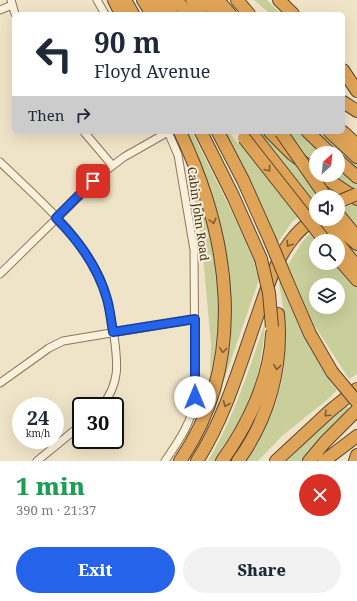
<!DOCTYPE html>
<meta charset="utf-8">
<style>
body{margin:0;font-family:"Noto Serif",serif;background:#f2f2f3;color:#1f2937;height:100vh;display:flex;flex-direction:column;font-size:15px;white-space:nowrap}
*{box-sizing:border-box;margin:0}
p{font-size:13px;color:#747a83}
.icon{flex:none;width:22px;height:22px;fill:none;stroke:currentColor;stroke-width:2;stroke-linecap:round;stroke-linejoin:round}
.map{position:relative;height:461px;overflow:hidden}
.drawer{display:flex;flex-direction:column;background:#fff;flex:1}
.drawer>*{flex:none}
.top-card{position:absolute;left:12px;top:12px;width:333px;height:122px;border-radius:6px;box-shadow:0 4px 16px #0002;background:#fff;color:#1f2937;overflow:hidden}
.needle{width:26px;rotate:27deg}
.controls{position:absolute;left:309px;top:146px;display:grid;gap:8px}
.controls a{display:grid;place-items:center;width:36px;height:36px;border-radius:50%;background:#fff;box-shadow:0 4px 16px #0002;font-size:20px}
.speed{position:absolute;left:12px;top:397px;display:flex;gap:8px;font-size:20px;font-weight:700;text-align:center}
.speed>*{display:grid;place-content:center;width:52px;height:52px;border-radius:50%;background:#fff;box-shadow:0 4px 16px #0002;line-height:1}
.speed small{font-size:10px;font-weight:400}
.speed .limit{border:2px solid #111;border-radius:6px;background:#fff;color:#111}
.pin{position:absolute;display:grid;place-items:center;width:34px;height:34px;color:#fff;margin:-17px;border-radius:8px;box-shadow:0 2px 6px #0006}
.me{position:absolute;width:44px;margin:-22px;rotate:0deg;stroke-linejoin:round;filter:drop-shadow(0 0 3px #0008)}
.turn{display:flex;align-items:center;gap:14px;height:84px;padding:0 16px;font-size:18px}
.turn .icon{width:52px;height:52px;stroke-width:2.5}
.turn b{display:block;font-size:28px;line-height:34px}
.then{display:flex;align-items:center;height:38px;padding:0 16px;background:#0003;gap:8px;font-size:15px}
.round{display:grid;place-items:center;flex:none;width:42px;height:42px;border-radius:21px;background:#f2f2f3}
.headline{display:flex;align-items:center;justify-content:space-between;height:68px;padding:0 16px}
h1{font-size:24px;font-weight:800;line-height:30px;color:#1e9e55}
.cta{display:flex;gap:8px;margin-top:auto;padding:8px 16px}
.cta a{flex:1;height:46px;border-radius:24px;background:#2563eb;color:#fff;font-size:16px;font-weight:800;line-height:46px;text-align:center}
.cta a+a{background:#f2f2f3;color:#1f2937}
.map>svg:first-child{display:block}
.green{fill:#c9cf9b;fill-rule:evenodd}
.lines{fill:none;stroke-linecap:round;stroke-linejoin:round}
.street-casing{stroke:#8d765c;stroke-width:9}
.highway-casing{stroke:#5b4430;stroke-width:14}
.street{stroke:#faf1dc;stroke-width:7}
.highway{stroke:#e0a458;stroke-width:12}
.highway-bridge-casing{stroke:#5b4430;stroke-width:14;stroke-linecap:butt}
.highway-bridge{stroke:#e0a458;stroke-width:12}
.oneway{stroke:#7e5d36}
.route-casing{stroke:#184099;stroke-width:10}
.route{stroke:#2563eb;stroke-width:7}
.labels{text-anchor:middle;stroke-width:4;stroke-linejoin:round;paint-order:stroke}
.street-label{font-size:12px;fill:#3d2e20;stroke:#f7eed8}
</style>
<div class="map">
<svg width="357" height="461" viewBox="0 0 357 461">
<rect width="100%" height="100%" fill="#f0e4c8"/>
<!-- green -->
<path class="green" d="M254 0H267L281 14H266L268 12Z
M185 132H192L233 214 253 259 259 280 222 386 220 385 226 353 232 309 227 271Z
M224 132H229L238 144 254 132H264L268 137 334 190 323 197H316V202L292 222 278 242 250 181Z
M286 132H302L324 153H316V167L298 153Z
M315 132H324L357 163V170Z
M338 165 357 181V194L327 175H338Z
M194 183 197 184C207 218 217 253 219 289 221 318 216 348 210 377L211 343 202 246 198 215 191 184Z
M354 203 357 204V374L349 379 314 325 288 265 302 242 311 232 338 219V211ZM316 241H338V263H316ZM316 285H338V307H316Z
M280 281C297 318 312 358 337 390L328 399 282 436 258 461H245C250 452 256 444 261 435 289 386 290 337 279 284Z
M265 322C263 357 256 390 241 421 235 435 225 448 216 461H208C234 417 249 370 265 322Z
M345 404 350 410 301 461H287Z"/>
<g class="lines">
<defs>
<path id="street" d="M11 0 15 14
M97 0 105 14
M0 10 12 5
M84 132 112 165
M0 162C37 198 84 236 103 286 109 302 111 319 114 336 118 364 120 383 102 406
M0 274 103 173 124 157 168 132
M0 383 49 348 63 341 195 319
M37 461 81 425
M165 461C178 442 193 421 195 397L194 250 178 155 168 132"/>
<path id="highway" d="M114 0 121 14
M125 0 133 14
M143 0 152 14
M154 0 163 14
M164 0 172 14
M177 0 187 14
M192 0 201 14
M205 0 217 14
M218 0 230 14
M237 0 249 14
M279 0 293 14
M343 70 357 91
M343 102 357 111
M201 132 233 196 261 259
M218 132 243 180 269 238
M251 132 316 215
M270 132 292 154 316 172
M308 132 330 153
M330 132 357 157
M343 132 357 145
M338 160 357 177
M321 175 357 199
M338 214 356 236
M319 219 337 241
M328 219 357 244
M338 243 357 267
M338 258 357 280
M287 281 310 334 332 372
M180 461C249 360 230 237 180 132
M197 461C226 416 240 364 258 314 267 288 276 258 294 237 300 229 309 223 316 216
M222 461C248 425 270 379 272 334
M238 461C269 418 283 367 278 314
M276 461 331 410 357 389
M309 461 325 442 357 410
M324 461 357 436
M355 461 357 455"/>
</defs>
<!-- street casing -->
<use href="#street" class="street-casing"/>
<!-- highway casing -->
<use href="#highway" class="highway-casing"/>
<!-- street -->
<use href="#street" class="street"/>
<!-- highway -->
<use href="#highway" class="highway"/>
<defs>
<path id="highway-bridge" d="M281 132 326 197
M244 138 325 241
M338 202 357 194
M269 238 287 281
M261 259 269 293 272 327
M332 372 357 402"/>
</defs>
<!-- highway-bridge casing -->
<use href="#highway-bridge" class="highway-bridge-casing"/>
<!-- highway-bridge -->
<use href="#highway-bridge" class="highway-bridge"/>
</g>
<!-- one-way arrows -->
<defs><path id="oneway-chevron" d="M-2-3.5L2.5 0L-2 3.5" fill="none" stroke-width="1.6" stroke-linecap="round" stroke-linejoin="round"/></defs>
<g class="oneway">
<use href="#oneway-chevron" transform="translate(268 169) rotate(53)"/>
<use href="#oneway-chevron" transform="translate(213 221) rotate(75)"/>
<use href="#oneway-chevron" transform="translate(289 244) rotate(122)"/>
<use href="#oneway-chevron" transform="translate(223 350) rotate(98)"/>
<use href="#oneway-chevron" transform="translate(277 367) rotate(97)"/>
<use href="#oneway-chevron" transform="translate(226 404) rotate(112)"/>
<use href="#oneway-chevron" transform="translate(327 414) rotate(137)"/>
</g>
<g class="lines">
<defs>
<path id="route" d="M93 181 56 218C79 241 98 267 107 299 110 309 111 321 113 332L195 319V397"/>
</defs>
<!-- route casing -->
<use href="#route" class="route-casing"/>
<!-- route -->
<use href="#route" class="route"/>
</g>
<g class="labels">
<!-- street labels -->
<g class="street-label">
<text transform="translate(198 214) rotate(82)" y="4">Cabin John Road</text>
</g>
</g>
</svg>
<div class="controls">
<a><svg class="needle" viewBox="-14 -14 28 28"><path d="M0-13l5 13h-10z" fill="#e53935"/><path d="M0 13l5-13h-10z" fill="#747a83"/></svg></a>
<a><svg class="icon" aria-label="sound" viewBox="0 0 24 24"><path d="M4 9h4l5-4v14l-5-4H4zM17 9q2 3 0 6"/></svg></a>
<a><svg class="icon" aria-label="search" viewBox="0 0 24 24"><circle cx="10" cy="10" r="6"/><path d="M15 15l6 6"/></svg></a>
<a><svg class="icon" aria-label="layers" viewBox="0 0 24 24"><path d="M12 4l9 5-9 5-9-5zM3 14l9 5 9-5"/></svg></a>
</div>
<div class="speed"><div>24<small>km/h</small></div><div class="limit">30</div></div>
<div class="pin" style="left:93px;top:181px;background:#d93025"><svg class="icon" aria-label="arrive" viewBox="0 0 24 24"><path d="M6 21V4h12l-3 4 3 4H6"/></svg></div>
<svg class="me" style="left:195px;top:397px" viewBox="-20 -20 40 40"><circle r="19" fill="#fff"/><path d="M0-13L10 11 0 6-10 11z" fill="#2563eb"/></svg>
<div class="top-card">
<div class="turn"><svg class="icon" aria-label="left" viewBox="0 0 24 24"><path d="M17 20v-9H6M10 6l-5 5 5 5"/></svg><div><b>90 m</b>Floyd Avenue</div></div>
<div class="then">Then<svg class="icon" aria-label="right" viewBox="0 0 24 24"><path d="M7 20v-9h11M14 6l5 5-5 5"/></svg></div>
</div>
</div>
<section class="drawer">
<div class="headline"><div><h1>1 min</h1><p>390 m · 21:37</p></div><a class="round" style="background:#d93025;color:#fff"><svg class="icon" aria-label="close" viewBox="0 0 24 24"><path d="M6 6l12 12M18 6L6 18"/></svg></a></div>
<div class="cta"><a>Exit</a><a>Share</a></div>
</section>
